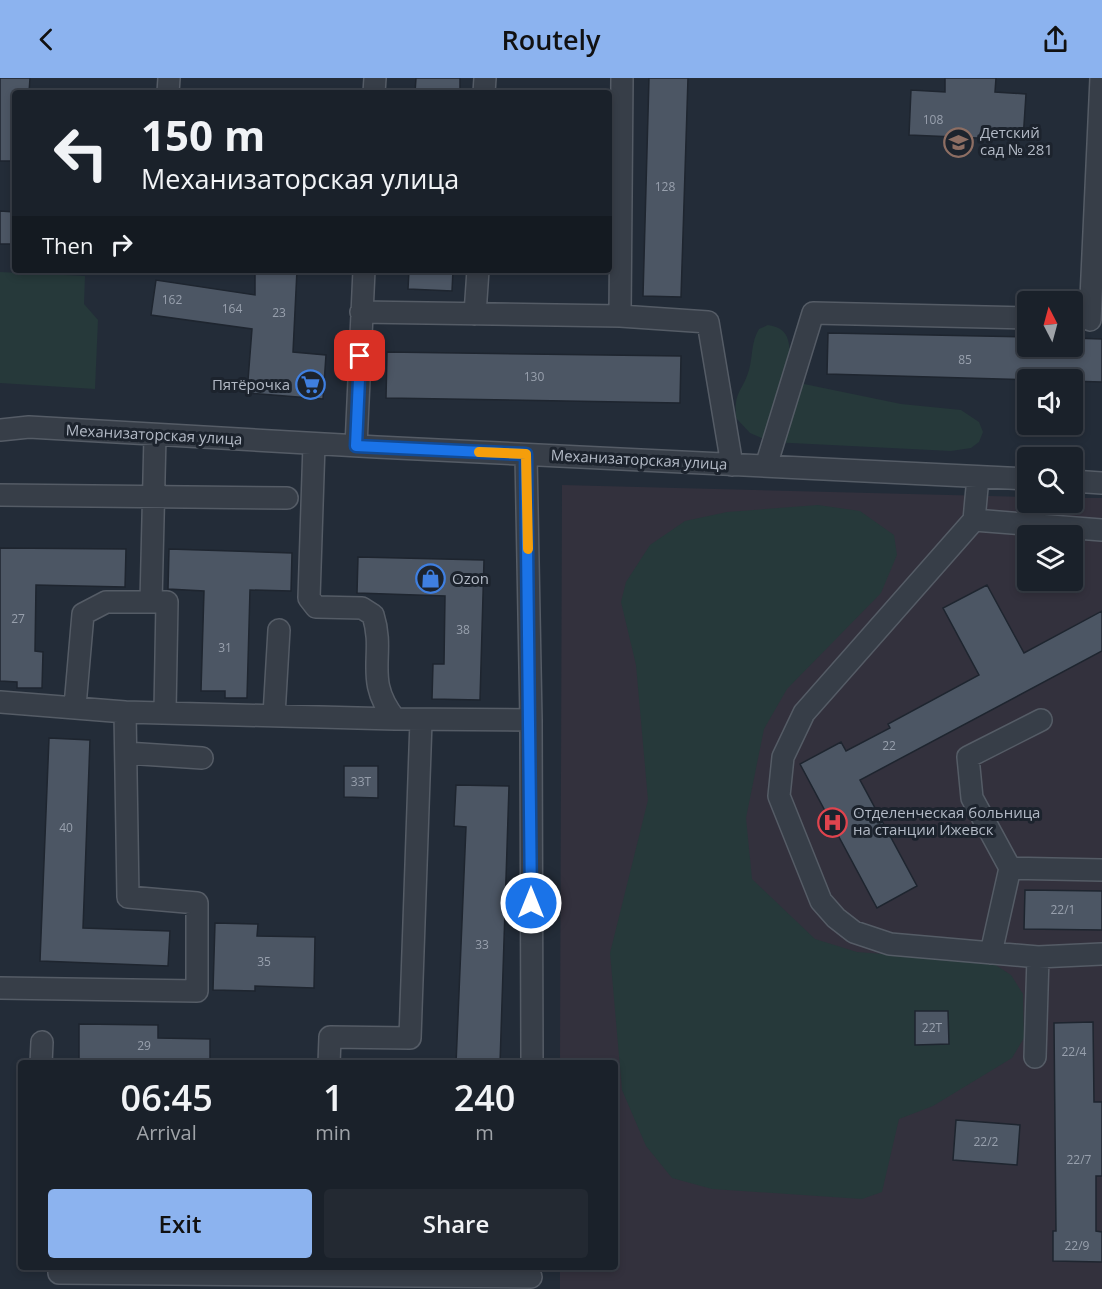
<!DOCTYPE html>
<meta charset="utf-8">
<style>
body{margin:0;font-family:"Open Sans",sans-serif;background:#232932;color:#f1f3f6;height:100vh;display:flex;flex-direction:column;font-size:22px;white-space:nowrap}
*{box-sizing:border-box;margin:0}
p{font-size:20px;color:#9fa3a8}
.icon{flex:none;width:33px;height:33px;fill:none;stroke:currentColor;stroke-width:2;stroke-linecap:round;stroke-linejoin:round}
.map{position:relative;flex:1;overflow:hidden}
.sheet{position:absolute;left:18px;top:982px;width:600px;height:210px;display:flex;flex-direction:column;background:#1a212a;border-radius:6px;box-shadow:0 3px 9px #0003,0 0 0 2px #383e47}
.sheet>*{flex:none}
.top-card{position:absolute;left:12px;top:12px;width:600px;height:183px;border-radius:6px;box-shadow:0 3px 9px #0003,0 0 0 2px #383e47;background:#1a212a;color:#f1f3f6;overflow:hidden}
.needle{width:39px;rotate:354deg}
.controls{position:absolute;left:1017px;top:213px;display:grid;gap:12px}
.controls a{display:grid;place-items:center;width:66px;height:66px;border-radius:6px;background:#1a212a;box-shadow:0 3px 9px #0003,0 0 0 2px #383e47;font-size:30px}
.pin{position:absolute;display:grid;place-items:center;width:51px;height:51px;color:#fff;margin:-26px;border-radius:12px;box-shadow:0 3px 9px #0006}
.me{position:absolute;width:66px;margin:-33px;rotate:0deg;stroke-linejoin:round;filter:drop-shadow(0 0 4px #0008)}
.turn{display:flex;align-items:center;gap:21px;height:126px;padding:0 30px;font-size:27px}
.turn .icon{width:78px;height:78px;stroke-width:2.5}
.turn b{display:block;font-size:42px;line-height:51px}
.then{display:flex;align-items:center;height:57px;padding:0 30px;background:#0003;gap:12px;font-size:22px}
.eta{display:flex;justify-content:space-evenly;align-items:center;height:102px;text-align:center}
.eta b{font-size:36px;font-weight:600;line-height:42px}
.button{display:flex;gap:12px;margin-top:auto;padding:12px 30px}
.button a{flex:1;height:69px;border-radius:6px;background:#8cb3ef;color:#111;font-size:24px;font-weight:600;line-height:69px;text-align:center}
.button a+a{background:#232932;color:#f1f3f6}
header{display:flex;justify-content:space-between;align-items:center;height:78px;padding:0 30px;background:#8cb3ef;color:#111;font-size:27px;font-weight:600}
.map>svg:first-child{display:block}
.medical{fill:#33313d;fill-rule:evenodd}
.green{fill:#26393a}
.building{fill:#4c5664;stroke:#1e252f;stroke-width:1.5}
.lines{fill:none;stroke-linecap:round;stroke-linejoin:round}
.minor-casing{stroke:#555c66;stroke-width:24}
.minor{stroke:#373e48;stroke-width:21}
.route-casing{stroke:#114b97;stroke-width:15}
.route{stroke:#1a73e8;stroke-width:10}
.slow{stroke:#f59e0b;stroke-width:10}
.labels{text-anchor:middle;stroke-width:6;stroke-linejoin:round;paint-order:stroke}
.number-label{font-size:12px;fill:#98a0ad}
.poi-label{font-size:15px;fill:#b2b9c5;stroke:#1c232d;text-anchor:start}
.street-label{font-size:15px;fill:#b2b9c5;stroke:#1c232d}
</style>
<header><svg class="icon" aria-label="back" viewBox="0 0 24 24"><path d="M15 5l-7 7 7 7"/></svg>Routely<svg class="icon" aria-label="share" viewBox="0 0 24 24"><path d="M12 15V3M7 8l5-5 5 5M5 13v7h14v-7"/></svg></header>
<div class="map">
<svg width="1102" height="1211" viewBox="0 0 1102 1211">
<rect width="100%" height="100%" fill="#232c38"/>
<!-- medical -->
<path class="medical" d="M562 407 1027 419 1028 424H1072L1073 420H1102V1211H560V1190H615V986L560 985ZM1028 458H1072V502H1028Z"/>
<!-- green -->
<path class="green" d="M0 194 85 198 84 226 98 242 95 311 0 305Z
M768 247C795 251 786 270 794 289 797 295 801 301 804 306L901 326 961 332 979 344 983 354 979 364 971 370 951 373 771 364 750 355 736 340C734 312 742 315 749 292 753 277 751 264 759 251Z
M818 427 860 433 894 457 897 477 881 515 787 611 764 651 746 740 752 801 815 861 857 874 991 884 1011 897 1023 916 1024 960 1012 980 933 1028 899 1041 882 1114 862 1121 712 1111 672 1100 646 1068 622 1012 610 875 648 722 636 587 621 524 626 504 650 467 685 443 727 434Z"/>
<!-- building -->
<path class="building" d="M0 0H30L29 15H15V83H0Z
M416 0H460V15H415Z
M649 0H688L681 219 643 218Z
M945 0H996L995 14 1026 16 1023 62 909 57 911 12 945 14Z
M0 133 15 134V166H0Z
M255 192H297L293 274 326 277 323 321 247 315 252 251 151 237 156 202 255 217Z
M409 192H453L452 213 408 211Z
M828 255 1028 259V268H1072V260L1102 261V304L827 296Z
M387 274 681 278 680 325 386 320Z
M0 470 126 471 125 509 36 507 35 573 43 574 42 610H17V604L0 603Z
M169 471 292 475 291 513 250 512 247 620H225V613H201L204 513 168 511Z
M358 479 484 482 480 622 432 621 433 586H444L445 518 357 515Z
M987 507 1024 575 1102 533V573L860 702 917 808 877 830 800 686 841 664 846 673 890 650 888 646 979 597 943 530Z
M49 660 90 662 83 850 170 853 168 888 40 883Z
M344 688H378V720L344 719Z
M456 707 509 708 500 986H456L466 749 454 748Z
M1025 812 1102 813V852L1024 851Z
M215 845 258 846 257 858 315 859 314 910 255 908V913L213 912Z
M915 933H948L949 966 915 967Z
M1093 944 1094 1024H1102V1098H1096V1153L1102 1154V1184L1053 1183V1153H1056L1054 945Z
M79 946 158 947V960L210 961V986H79Z
M956 1042 1020 1047 1017 1087 953 1082Z"/>
<g class="lines">
<defs>
<path id="minor" d="M168 15 169 0
M374 15 375 0
M484 15 485 0
M361 234 620 238 622 0
M475 236 478 192
M620 238 708 244 732 387
M1090 242 1101 0
M0 352 29 349 377 369 1028 401
M314 366 309 520 316 529 362 530 373 537C386 578 363 601 395 641L531 642
M356 368 364 192
M526 377 531 642 532 986
M766 388 813 235 1028 240
M978 399 974 442 804 635 783 679 779 718 821 823 836 840 854 854 890 866 1038 879 1035 979
M1072 403 1102 405
M0 417 287 420
M974 442 1102 452
M151 524H167L165 633
M0 624 125 634 128 819 197 825V913L0 910
M75 628 83 536 106 524H151L155 358
M125 634 395 641
M274 637 279 552
M126 675 202 680
M1010 790 972 720 968 679 1041 642
M991 875 1010 790 1102 792
M1038 879 1102 876
M41 986 42 964
M329 986 330 959 410 960 421 643
M59 1195 531 1199"/>
</defs>
<!-- minor casing -->
<use href="#minor" class="minor-casing"/>
<!-- minor -->
<use href="#minor" class="minor"/>
</g>
<g class="lines">
<defs>
<path id="route" d="M360 278 356 368 526 376 531 825"/>
</defs>
<!-- route casing -->
<use href="#route" class="route-casing"/>
<!-- route -->
<use href="#route" class="route"/>
<!-- slow -->
<path class="slow" d="M479 374 526 376 528 471"/>
</g>
<!-- icons -->
<defs>
<symbol id="school-ring" viewBox="-11 -11 22 22"><circle r="9.5" fill="#1c232d" stroke="#8d6e63" stroke-width="1.5"/><path d="M0-5L7-2L0 1L-7-2ZM-4 1L0 2.5L4 1V4Q0 6-4 4Z" fill="#8d6e63"/></symbol>
<symbol id="supermarket-ring" viewBox="-11 -11 22 22"><circle r="9.5" fill="#1c232d" stroke="#3f7fe0" stroke-width="1.5"/><path d="M-6-5.5h2.5l.6 2H6L4.5 2H-2.5L-4.4-4H-6ZM-1.5 3.2a1.3 1.3 0 1 0 .1 0ZM3 3.2a1.3 1.3 0 1 0 .1 0Z" fill="#3f7fe0"/></symbol>
<symbol id="shop-ring" viewBox="-11 -11 22 22"><circle r="9.5" fill="#1c232d" stroke="#3f7fe0" stroke-width="1.5"/><path d="M-5-2.5h2.3a2.7 3.5 0 0 1 5.4 0H5L5.5 6h-11ZM-1.5-2.5h3a1.5 2.3 0 0 0-3 0Z" fill="#3f7fe0"/></symbol>
<symbol id="hospital-ring" viewBox="-11 -11 22 22"><circle r="9.5" fill="#1c232d" stroke="#e0444e" stroke-width="1.5"/><path d="M-5-5h3v3.5h4V-5h3V5h-3V1.5h-4V5h-3Z" fill="#e0444e"/></symbol>
</defs>
<g fill-rule="evenodd">
<use href="#school-ring" x="942" y="48" width="33" height="33"/>
<use href="#supermarket-ring" x="294" y="290" width="33" height="33"/>
<use href="#shop-ring" x="414" y="484" width="33" height="33"/>
<use href="#hospital-ring" x="816" y="728" width="33" height="33"/>
</g>
<g class="labels">
<!-- number labels -->
<g class="number-label">
<text x="933" y="46">108</text>
<text x="665" y="113">128</text>
<text x="172" y="226">162</text>
<text x="232" y="235">164</text>
<text x="279" y="239">23</text>
<text x="965" y="286">85</text>
<text x="534" y="303">130</text>
<text x="18" y="545">27</text>
<text x="463" y="556">38</text>
<text x="225" y="574">31</text>
<text x="889" y="672">22</text>
<text x="361" y="708">33Т</text>
<text x="66" y="754">40</text>
<text x="1063" y="836">22/1</text>
<text x="482" y="871">33</text>
<text x="264" y="888">35</text>
<text x="932" y="954">22Т</text>
<text x="144" y="972">29</text>
<text x="1074" y="978">22/4</text>
<text x="986" y="1068">22/2</text>
<text x="1079" y="1086">22/7</text>
<text x="1077" y="1172">22/9</text>
</g>
<!-- poi labels -->
<g class="poi-label">
<text x="980" y="60">Детский<tspan x="980" dy="17">сад № 281</tspan></text>
<text x="290" y="312" text-anchor="end">Пятёрочка</text>
<text x="452" y="506">Ozon</text>
<text x="853" y="740">Отделенческая больница<tspan x="853" dy="17">на станции Ижевск</tspan></text>
</g>
<!-- street labels -->
<g class="street-label">
<text transform="translate(154 357) rotate(3)" y="5">Механизаторская улица</text>
<text transform="translate(639 382) rotate(3)" y="5">Механизаторская улица</text>
</g>
</g>
</svg>
<div class="controls">
<a><svg class="needle" viewBox="-14 -14 28 28"><path d="M0-13l5 13h-10z" fill="#e53935"/><path d="M0 13l5-13h-10z" fill="#9fa3a8"/></svg></a>
<a><svg class="icon" aria-label="sound" viewBox="0 0 24 24"><path d="M4 9h4l5-4v14l-5-4H4zM17 9q2 3 0 6"/></svg></a>
<a><svg class="icon" aria-label="search" viewBox="0 0 24 24"><circle cx="10" cy="10" r="6"/><path d="M15 15l6 6"/></svg></a>
<a><svg class="icon" aria-label="layers" viewBox="0 0 24 24"><path d="M12 4l9 5-9 5-9-5zM3 14l9 5 9-5"/></svg></a>
</div>
<div class="pin" style="left:360px;top:278px;background:#d93025"><svg class="icon" aria-label="arrive" viewBox="0 0 24 24"><path d="M6 21V4h12l-3 4 3 4H6"/></svg></div>
<svg class="me" style="left:531px;top:825px" viewBox="-20 -20 40 40"><circle r="17" fill="#1a73e8" stroke="#fff" stroke-width="3"/><path d="M0-11L8 9 0 5-8 9z" fill="#fff"/></svg>
<div class="top-card">
<div class="turn"><svg class="icon" aria-label="left" viewBox="0 0 24 24"><path d="M17 20v-9H6M10 6l-5 5 5 5"/></svg><div><b>150 m</b>Механизаторская улица</div></div>
<div class="then">Then<svg class="icon" aria-label="right" viewBox="0 0 24 24"><path d="M7 20v-9h11M14 6l5 5-5 5"/></svg></div>
</div>
<section class="sheet">
<div class="eta">
<div><b>06:45</b><p>Arrival</p></div>
<div><b>1</b><p>min</p></div>
<div><b>240</b><p>m</p></div>
</div>
<div class="button"><a>Exit</a><a>Share</a></div>
</section>
</div>
